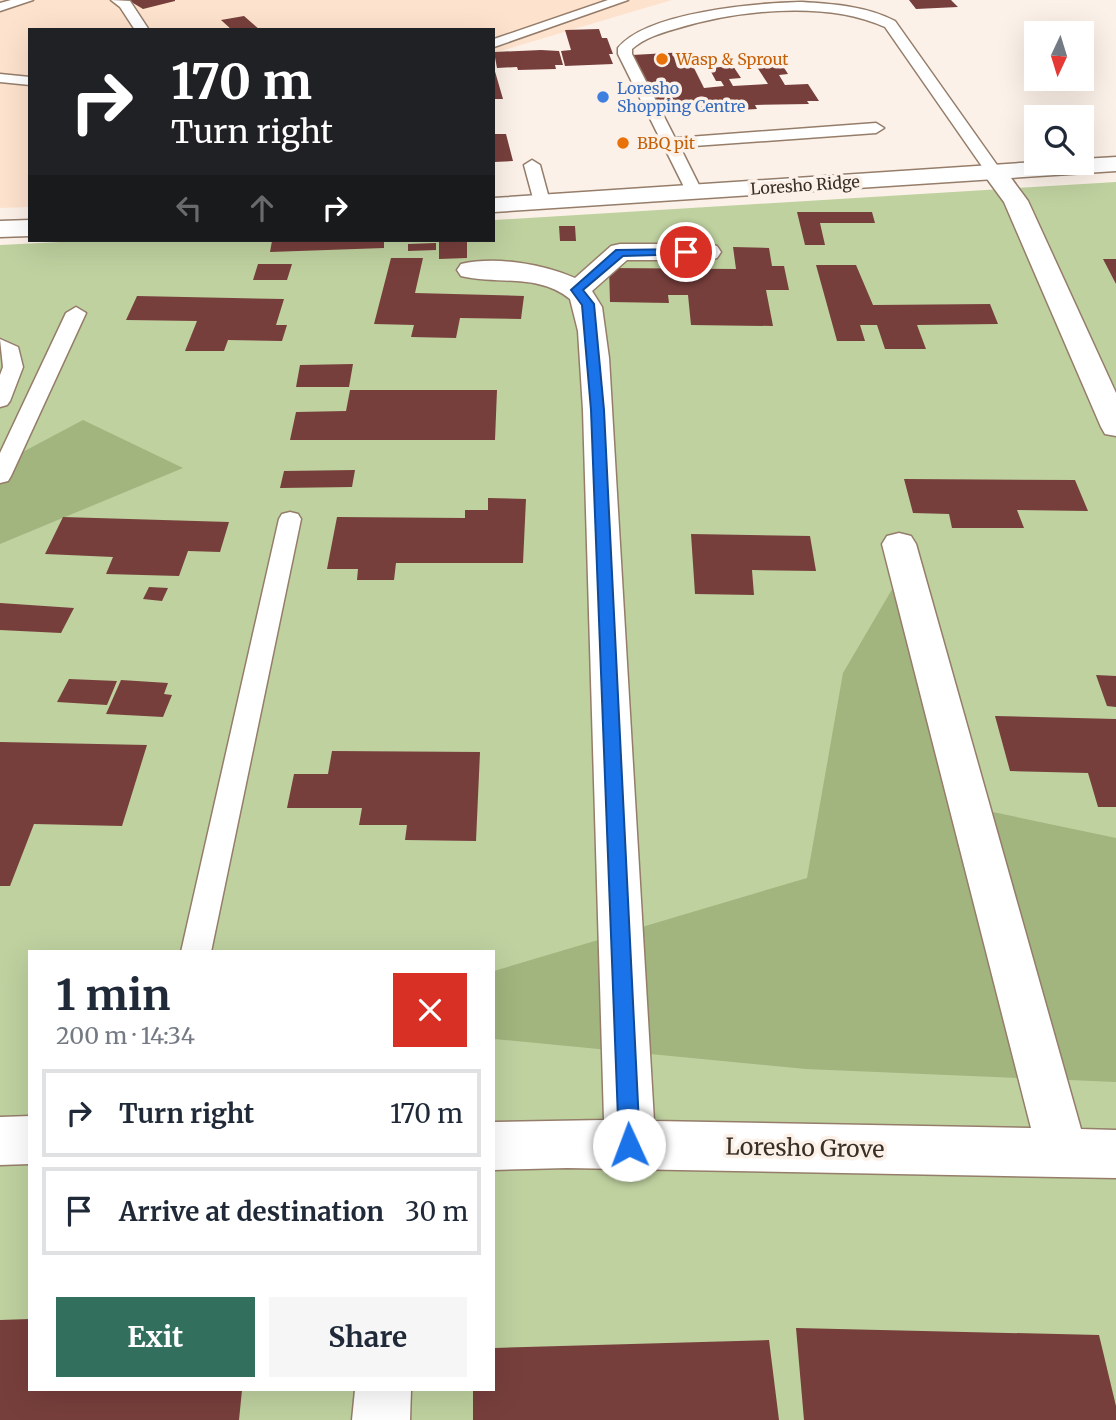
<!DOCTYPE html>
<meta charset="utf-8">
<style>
body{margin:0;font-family:Merriweather,serif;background:#f6f6f7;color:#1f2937;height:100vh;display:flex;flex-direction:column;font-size:26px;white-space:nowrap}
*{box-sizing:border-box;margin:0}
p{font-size:23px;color:#747a83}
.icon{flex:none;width:38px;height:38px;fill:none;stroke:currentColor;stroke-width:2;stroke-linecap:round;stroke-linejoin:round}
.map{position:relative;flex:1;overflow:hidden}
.sheet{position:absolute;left:28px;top:950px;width:467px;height:441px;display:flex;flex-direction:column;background:#fff;border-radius:0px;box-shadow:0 7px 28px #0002}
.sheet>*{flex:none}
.hud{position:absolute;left:28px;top:28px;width:467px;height:214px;border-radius:0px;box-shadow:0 7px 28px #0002;background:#202124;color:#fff;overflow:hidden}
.needle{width:46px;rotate:184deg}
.tools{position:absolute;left:1024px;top:21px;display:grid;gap:14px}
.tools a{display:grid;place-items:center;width:70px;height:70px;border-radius:0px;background:#fff;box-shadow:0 7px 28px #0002;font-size:35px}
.pin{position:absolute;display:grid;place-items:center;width:60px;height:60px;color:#fff;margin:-30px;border:4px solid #fff;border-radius:50%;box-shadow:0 2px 7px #0007}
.me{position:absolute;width:77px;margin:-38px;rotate:358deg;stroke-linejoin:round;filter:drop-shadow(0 0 5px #0008)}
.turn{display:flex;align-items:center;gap:24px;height:147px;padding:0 28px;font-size:32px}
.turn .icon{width:91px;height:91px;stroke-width:2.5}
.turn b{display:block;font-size:49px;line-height:60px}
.lanes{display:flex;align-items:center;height:66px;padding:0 28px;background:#0003;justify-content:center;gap:35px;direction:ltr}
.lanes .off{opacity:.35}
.round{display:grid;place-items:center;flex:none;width:74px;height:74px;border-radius:0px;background:#f6f6f7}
.overview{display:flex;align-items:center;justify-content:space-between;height:119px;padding:0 28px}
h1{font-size:42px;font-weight:700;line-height:52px}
.button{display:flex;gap:14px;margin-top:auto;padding:14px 28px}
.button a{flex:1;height:80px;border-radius:0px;background:#32705d;color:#fff;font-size:28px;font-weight:700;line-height:80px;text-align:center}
.button a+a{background:#f6f6f7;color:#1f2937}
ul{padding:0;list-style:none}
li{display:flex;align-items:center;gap:21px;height:88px;margin:0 14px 10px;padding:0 14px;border:4px solid #e0e1e3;border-radius:0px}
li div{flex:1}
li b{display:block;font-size:26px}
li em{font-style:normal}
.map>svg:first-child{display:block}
.built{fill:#fde2cd}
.green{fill:#bfd19f;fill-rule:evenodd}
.forest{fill:#a2b57e}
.building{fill:#773f3c}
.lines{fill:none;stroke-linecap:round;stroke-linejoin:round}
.lane-casing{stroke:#957d6a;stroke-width:3}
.street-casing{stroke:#957d6a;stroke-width:3}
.secondary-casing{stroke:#957d6a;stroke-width:3}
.lane{fill:#fff;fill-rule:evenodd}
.street{fill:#fff;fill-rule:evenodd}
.secondary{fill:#fff;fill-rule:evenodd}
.route{fill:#1a73e8;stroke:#114b97;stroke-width:2}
.food-dot{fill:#e8710a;stroke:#fcf1e8;stroke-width:2.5}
.shop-dot{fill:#3f7fe0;stroke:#fcf1e8;stroke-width:2.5}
.labels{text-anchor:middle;stroke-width:7;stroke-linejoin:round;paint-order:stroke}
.far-food-label{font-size:16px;fill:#c56008;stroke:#fcf1e8;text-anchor:start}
.far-shop-label{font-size:16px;fill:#366cbe;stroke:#fcf1e8;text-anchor:start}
.far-street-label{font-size:16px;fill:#392f27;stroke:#fcf1e8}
.near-street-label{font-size:23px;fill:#392f27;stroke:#fcf1e8}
</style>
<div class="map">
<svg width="1116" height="1420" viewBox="0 0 1116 1420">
<rect width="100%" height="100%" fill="#fcf1e8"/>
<!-- built -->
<path class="built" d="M0 0H672L494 53V30H30V207L0 208Z"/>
<!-- green -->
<path class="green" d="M1116 182V1420H0V245L100 240H494V220ZM30 952H494V1390H30Z"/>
<!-- forest -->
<path class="forest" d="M83 420 183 468 0 544V464Z
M901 574 950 803 1116 838V1082L806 1069 494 1039V971L807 878 843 673Z"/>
<!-- building -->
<path class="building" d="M128 0H175V1L143 9Z
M909 0H951L958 7 916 9Z
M244 16 260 30H232L221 20Z
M599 29 602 38H607L613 54H609L613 64 565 66 561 51 571 50 565 30Z
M541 50 559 51 563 65H555L556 69 518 70 517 67 497 68 494 52Z
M686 52 704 88 724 86 721 81H716L709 68 733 66 741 78 729 79 733 86 768 84 755 64 781 63 788 74 779 75 785 85 808 84 819 101H807L809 104 755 105 757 109 721 111 719 106 657 110 632 55Z
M494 68 503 99H494Z
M494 134H506L513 161 494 162Z
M797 212H872L875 223H820L825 245H805Z
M559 226H575L576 241H560Z
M384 240V248L270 252 272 241Z
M439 240H467V258L439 259Z
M436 243V250L408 251V244Z
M733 247 769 248 772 266H784L789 290H766L773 326 691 325 688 295H668L669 303 610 302 609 268 736 269Z
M391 258H423L415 293 524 296 521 319 460 318 456 338 411 337 414 325 374 324Z
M1103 259H1116V284Z
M258 264H292L287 280H253Z
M816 265H856L873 305 990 304 998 324 917 325 926 349H885L877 325H860L865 341H837Z
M137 296 284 299 276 325H287L282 341 228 340 224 351H185L197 321 126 320Z
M353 364 349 387H296L300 365Z
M350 390H497L495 440H290L296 412 346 411Z
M355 470 352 487 280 488 284 471Z
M904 479 1075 480 1088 511 1017 510 1024 528H952L949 514 913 513Z
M488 498 526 499 523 563H396L394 580H357L358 569H327L337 517 465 518V510H488Z
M63 517 229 522 220 552 188 551 179 576 106 574 113 557 45 554Z
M691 534 810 536 816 571 752 570 754 595 695 594Z
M149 587 168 588 162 601 143 599Z
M0 603 74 608 61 633 0 630Z
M1096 675 1116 676V707L1107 706Z
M69 679 117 681 107 705 57 702Z
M121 680 168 683 164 694 172 695 163 717 106 714Z
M995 716 1116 719V807H1098L1088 773 1010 771Z
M0 742 147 745 122 826 34 824 10 886H0Z
M332 751 480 752 476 841 405 840 407 825H359L362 808H287L294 774H328Z
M30 1319V1390H242L239 1420H0V1320Z
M796 1328 1099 1335 1116 1406V1420H804Z
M769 1340 779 1420H473V1390H494V1348Z"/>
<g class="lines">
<defs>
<path id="lane" d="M11 0H33L0 11V3Z
M111 0 130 1 149 30H135L120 7Z
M608 0H628L494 47V39Z
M802 2C834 4 866 6 895 21L1002 172 1000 175H988L885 27C826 0 736 10 675 29 661 33 644 38 632 49V54L675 138 876 123 884 128 876 133 680 147 703 193 695 198 689 197 618 54V48C647 12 757 3 802 2Z
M0 74 30 77V85L0 82Z
M532 160 540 165 550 202 548 206H536L534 202 524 165Z
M76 307 86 313 11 476 8 481 0 483V453L66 313Z
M0 339 18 347 23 367 10 401 7 405 0 407V375L3 367Z
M290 512 298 514 301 519 211 952H181L279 519 282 514Z"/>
<path id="street" d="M994 165 1003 167 1028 201 1116 393V436L1105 434 1101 427 1004 202 982 172 985 167Z
M620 244H708L717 246 721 252 717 258 708 260H627L592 291 602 307 609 358 654 1121 1031 1128 882 544 887 536 899 533 911 536 916 544 1081 1129 1116 1130V1178L567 1168 494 1170V1122L604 1120 583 410 578 331 570 299C538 273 498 285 461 276L457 270 461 264C495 256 543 264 575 278L611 246Z
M30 1116V1164L0 1165V1117Z
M355 1390H411L410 1420H352Z"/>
<path id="secondary" d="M1116 157V171L494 212V198L1036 162 1082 163V159Z
M30 220V236L0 237V221Z"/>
</defs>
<!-- lane casing -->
<use href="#lane" class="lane-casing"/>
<!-- street casing -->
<use href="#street" class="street-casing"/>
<!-- secondary casing -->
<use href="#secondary" class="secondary-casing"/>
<!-- lane -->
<use href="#lane" class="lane"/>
<!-- street -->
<use href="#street" class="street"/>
<!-- secondary -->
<use href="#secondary" class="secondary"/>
</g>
<!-- route -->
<path class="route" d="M686 249 690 250V254L623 256 583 290 594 304 604 410 640 1145 637 1152 629 1155 622 1152 619 1145 591 410 582 305 571 290 616 250Z"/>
<!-- markers -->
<g class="food-dot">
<circle cx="662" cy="59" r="7"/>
<circle cx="623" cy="143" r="7"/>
</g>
<circle class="shop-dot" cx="603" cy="97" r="7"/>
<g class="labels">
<!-- far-food labels -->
<g class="far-food-label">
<text x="676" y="65">Wasp &amp; Sprout</text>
<text x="637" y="149">BBQ pit</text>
</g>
<!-- far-shop labels -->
<g class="far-shop-label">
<text x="617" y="94">Loresho<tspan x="617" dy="18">Shopping Centre</tspan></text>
</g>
<!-- far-street labels -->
<g class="far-street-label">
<text transform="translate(805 185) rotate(-4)" y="6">Loresho Ridge</text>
</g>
<!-- near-street labels -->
<g class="near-street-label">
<text transform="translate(805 1148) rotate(1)" y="8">Loresho Grove</text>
</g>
</g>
</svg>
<div class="tools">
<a><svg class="needle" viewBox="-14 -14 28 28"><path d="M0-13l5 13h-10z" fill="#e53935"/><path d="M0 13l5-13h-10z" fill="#747a83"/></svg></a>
<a><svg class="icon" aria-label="search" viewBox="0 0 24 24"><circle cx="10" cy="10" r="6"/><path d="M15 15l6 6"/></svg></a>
</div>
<div class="pin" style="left:686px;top:252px;background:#d93025"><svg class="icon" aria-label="arrive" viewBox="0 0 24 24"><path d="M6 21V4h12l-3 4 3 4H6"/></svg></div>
<svg class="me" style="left:629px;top:1145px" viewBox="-20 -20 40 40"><circle r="19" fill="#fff"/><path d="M0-13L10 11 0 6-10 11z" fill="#1a73e8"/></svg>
<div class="hud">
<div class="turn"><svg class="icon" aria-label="right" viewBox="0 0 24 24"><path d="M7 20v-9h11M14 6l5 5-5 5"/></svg><div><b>170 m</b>Turn right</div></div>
<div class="lanes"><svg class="icon off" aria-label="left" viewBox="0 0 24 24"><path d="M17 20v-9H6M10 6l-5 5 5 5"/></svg><svg class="icon off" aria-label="ahead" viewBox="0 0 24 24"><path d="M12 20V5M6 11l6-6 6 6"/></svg><svg class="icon" aria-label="right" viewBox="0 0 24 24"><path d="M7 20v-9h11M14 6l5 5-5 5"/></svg></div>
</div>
<section class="sheet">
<div class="overview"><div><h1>1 min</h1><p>200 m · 14:34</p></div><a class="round" style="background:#d93025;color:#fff"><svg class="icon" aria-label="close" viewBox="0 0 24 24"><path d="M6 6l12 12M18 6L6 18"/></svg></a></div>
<ul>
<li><svg class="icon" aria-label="right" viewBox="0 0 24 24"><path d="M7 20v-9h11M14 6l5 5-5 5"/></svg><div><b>Turn right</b></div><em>170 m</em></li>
<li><svg class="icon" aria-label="arrive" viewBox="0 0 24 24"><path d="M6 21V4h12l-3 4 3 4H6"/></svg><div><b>Arrive at destination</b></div><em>30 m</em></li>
</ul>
<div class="button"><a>Exit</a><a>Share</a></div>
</section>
</div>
